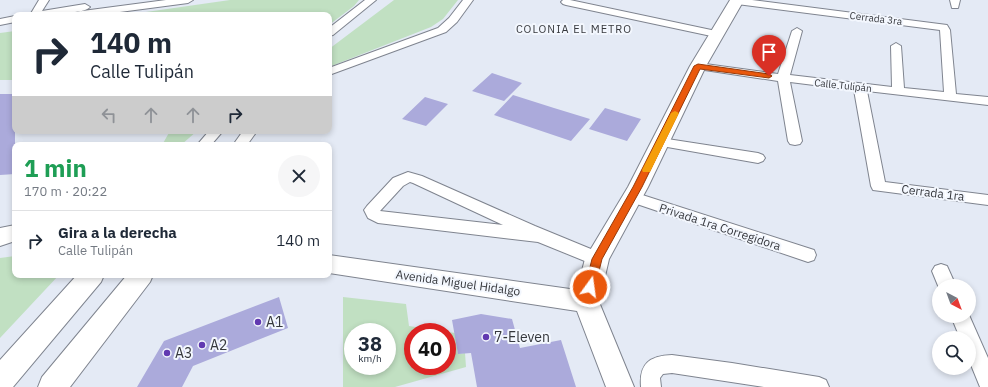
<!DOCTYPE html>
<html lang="es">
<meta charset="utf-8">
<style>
body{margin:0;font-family:"IBM Plex Sans",sans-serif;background:#f6f6f7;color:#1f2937;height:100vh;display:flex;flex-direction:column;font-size:15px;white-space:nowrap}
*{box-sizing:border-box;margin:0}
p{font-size:13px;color:#747a83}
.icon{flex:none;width:22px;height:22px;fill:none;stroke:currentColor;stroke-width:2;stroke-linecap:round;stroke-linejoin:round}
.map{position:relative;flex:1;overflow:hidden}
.details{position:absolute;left:12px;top:142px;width:320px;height:136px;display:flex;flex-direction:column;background:#fff;border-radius:8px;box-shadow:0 2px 6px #0003}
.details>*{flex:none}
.top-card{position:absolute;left:12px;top:12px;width:320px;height:122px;border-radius:8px;box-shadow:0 2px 6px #0003;background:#fff;color:#1f2937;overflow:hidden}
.needle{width:26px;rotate:139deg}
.buttons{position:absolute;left:932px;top:279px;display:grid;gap:8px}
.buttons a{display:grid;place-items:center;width:44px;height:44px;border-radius:50%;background:#fff;box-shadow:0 2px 6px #0003;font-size:20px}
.speed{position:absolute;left:344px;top:323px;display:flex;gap:8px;font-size:20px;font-weight:700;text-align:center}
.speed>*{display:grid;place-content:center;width:52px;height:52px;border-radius:50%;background:#fff;box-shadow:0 2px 6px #0003;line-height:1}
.speed small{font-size:10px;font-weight:400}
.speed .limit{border:6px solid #d22;background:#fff;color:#111}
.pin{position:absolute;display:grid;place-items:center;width:34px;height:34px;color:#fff;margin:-41px -17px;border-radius:50% 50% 50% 0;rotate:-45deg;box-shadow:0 0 4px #0007}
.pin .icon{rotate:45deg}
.me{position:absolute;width:44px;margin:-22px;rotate:14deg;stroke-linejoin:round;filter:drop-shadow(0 0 3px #0008)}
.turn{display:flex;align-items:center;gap:14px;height:84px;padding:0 12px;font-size:18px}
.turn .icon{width:52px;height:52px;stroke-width:2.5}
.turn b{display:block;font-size:28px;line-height:34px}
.lanes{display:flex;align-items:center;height:38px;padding:0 12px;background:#0003;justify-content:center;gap:20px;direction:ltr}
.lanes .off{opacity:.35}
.round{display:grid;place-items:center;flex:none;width:42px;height:42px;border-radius:21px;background:#f6f6f7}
.head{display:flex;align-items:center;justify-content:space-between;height:68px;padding:0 12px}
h1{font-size:24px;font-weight:800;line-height:30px;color:#1e9e55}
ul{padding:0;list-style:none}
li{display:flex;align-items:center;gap:12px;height:60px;padding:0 12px;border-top:1px solid #e0e1e3}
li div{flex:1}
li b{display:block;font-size:15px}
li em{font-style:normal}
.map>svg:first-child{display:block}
.green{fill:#c1e0c2;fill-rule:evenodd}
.building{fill:#abaadb}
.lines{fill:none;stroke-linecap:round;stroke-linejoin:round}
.street-casing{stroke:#7f848f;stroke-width:2}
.secondary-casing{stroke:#7f848f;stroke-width:2}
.street{fill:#fff;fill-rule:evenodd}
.secondary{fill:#fff;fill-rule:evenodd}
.route{fill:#ea580c;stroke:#983908}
.slow{fill:#f59e0b}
.poi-dot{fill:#6139b1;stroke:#f3f7fe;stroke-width:1.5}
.labels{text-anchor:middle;stroke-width:4;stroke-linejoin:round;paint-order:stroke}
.far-street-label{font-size:10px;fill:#36383d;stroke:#f3f7fe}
.far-neighbourhood-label{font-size:11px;letter-spacing:1px;fill:#36383d;stroke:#f3f7fe}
.street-label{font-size:12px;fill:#36383d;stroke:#f3f7fe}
.near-poi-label{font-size:14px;fill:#36383d;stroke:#f3f7fe;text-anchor:start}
</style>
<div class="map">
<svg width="988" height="387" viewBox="0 0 988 387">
<rect width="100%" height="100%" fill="#e4eaf5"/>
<!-- green -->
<path class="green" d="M230 0H359L354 6 329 25V15H125Z
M394 0H458L443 19 431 27 329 67V49Z
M15 31V80H0V33Z
M170 131H197L181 145H162Z
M15 256V275H59L0 338V258Z
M343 297 406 304 409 326 455 333 458 354 465 353 466 367 395 387H343ZM353 332H387V366H353ZM413 332H447V366H413Z"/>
<!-- building -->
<path class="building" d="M492 73 522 83 504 101 472 91Z
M0 94H15V174L0 175Z
M513 95 554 108 590 119 571 141 494 115Z
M425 97 448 104 426 126 402 119Z
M605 108 641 119 627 141 589 129Z
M279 297 288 328 193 366 182 387H137L164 341Z
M481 314 512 319 520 348 561 340 576 387H477L471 353 458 354 452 320Z"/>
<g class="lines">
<defs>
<path id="street" d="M39 0H49L42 11 85 4 90 7C82 15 42 15 30 15Z
M166 0H193L188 3 97 15H70L75 12Z
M365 0H376L333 35 329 36V28Z
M463 0H473L457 22 446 32 329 75V68L438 28 449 18Z
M563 0H570L716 31 721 34 716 37 566 5 563 4 561 2Z
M733 0H752L947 25 950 30 956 94 988 97V105L867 91 885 182 988 195V205L873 190 871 186 854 90 790 82 802 141 800 144 795 145 790 144 788 141 778 81 698 69 694 68 692 66 694 64 698 63 778 74 792 31 797 28 802 31 790 75 892 87 891 46 896 43 901 46 904 88 944 92 940 30 737 4 734 3Z
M950 0H960L958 8H952Z
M15 16V22L0 25V19Z
M209 131H223L211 145H197Z
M243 131H257L247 145H233Z
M661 138 758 153 763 155 765 158 763 161 758 163 656 145 654 142 656 139Z
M408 172 422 176 535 226 603 254 605 259 603 264 597 266 538 242 378 223 368 218 364 210 367 206 393 178ZM410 182 413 183 503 225 380 211 403 186Z
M633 192 814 250 816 255 814 260 808 262 628 201 625 197 628 193Z
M941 264 947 266 956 286H939V288L932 271 935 266Z
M951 316 969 315 988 358V387H980L969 360V338H960Z
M672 355 732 363 819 377 826 380 829 387H764L672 373 663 374 660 378 661 387H641C639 363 650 356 672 355Z"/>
<path id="secondary" d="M730 0H744L706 66 648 187 609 259 599 302 634 387H606L577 311 329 273V255L577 290 585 259 589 252 628 187 690 66Z
M15 225V241L0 246V228Z
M77 275H104L101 282 13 387H0V360Z
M127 275H153L150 282 70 387H38L42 377Z"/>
</defs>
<!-- street casing -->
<use href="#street" class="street-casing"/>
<!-- secondary casing -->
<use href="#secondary" class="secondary-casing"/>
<!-- street -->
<use href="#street" class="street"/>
<!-- secondary -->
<use href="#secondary" class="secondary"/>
</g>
<!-- route -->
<path class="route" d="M698 64 769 74 772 76 769 78 700 69 642 187 602 259 594 291 590 292 586 291 585 287 592 259 633 187 694 66Z"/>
<!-- slow -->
<path class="slow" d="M675 111 679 113 651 170 650 172H643L642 170 671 113Z"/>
<!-- markers -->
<g class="poi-dot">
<circle cx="258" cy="322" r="4"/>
<circle cx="486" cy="337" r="4"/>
<circle cx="202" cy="345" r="4"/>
<circle cx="167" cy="353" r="4"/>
</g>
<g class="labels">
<!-- far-street labels -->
<g class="far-street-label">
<text transform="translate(876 18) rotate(7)" y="4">Cerrada 3ra</text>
<text transform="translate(843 85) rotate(6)" y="4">Calle Tulipán</text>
</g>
<!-- far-neighbourhood labels -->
<g class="far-neighbourhood-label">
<text x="574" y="33">COLONIA EL METRO</text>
</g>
<!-- street labels -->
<g class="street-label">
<text transform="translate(933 193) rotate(7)" y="4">Cerrada 1ra</text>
<text transform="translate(720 227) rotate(18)" y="4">Privada 1ra Corregidora</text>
<text transform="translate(458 283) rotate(8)" y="4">Avenida Miguel Hidalgo</text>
</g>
<!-- near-poi labels -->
<g class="near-poi-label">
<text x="266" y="327">A1</text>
<text x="494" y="342">7-Eleven</text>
<text x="210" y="350">A2</text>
<text x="175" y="358">A3</text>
</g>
</g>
</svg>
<div class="buttons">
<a><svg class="needle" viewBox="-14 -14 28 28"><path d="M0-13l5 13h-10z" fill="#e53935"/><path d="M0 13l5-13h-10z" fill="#747a83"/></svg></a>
<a><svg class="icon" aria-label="search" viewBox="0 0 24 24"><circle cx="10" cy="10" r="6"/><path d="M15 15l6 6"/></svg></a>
</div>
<div class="speed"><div>38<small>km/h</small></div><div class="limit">40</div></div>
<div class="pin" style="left:769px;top:76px;background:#d93025"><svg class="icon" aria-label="arrive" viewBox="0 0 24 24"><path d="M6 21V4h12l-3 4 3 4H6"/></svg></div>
<svg class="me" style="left:590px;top:287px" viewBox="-20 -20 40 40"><circle r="17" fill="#ea580c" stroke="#fff" stroke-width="3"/><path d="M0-11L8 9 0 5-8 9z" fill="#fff"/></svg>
<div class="top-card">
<div class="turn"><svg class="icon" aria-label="right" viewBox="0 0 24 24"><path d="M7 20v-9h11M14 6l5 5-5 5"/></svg><div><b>140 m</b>Calle Tulipán</div></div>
<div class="lanes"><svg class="icon off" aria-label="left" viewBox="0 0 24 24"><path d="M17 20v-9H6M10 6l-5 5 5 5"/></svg><svg class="icon off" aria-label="ahead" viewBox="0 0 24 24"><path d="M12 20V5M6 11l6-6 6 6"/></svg><svg class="icon off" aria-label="ahead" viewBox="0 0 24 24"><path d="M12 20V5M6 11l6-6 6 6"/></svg><svg class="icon" aria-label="right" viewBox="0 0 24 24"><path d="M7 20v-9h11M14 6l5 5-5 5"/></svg></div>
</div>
<section class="details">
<div class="head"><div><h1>1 min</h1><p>170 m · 20:22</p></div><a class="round"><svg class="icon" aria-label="close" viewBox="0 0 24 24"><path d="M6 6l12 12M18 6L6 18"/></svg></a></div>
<ul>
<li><svg class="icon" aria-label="right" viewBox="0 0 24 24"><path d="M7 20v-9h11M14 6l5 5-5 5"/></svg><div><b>Gira a la derecha</b><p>Calle Tulipán</p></div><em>140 m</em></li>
</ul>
</section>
</div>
